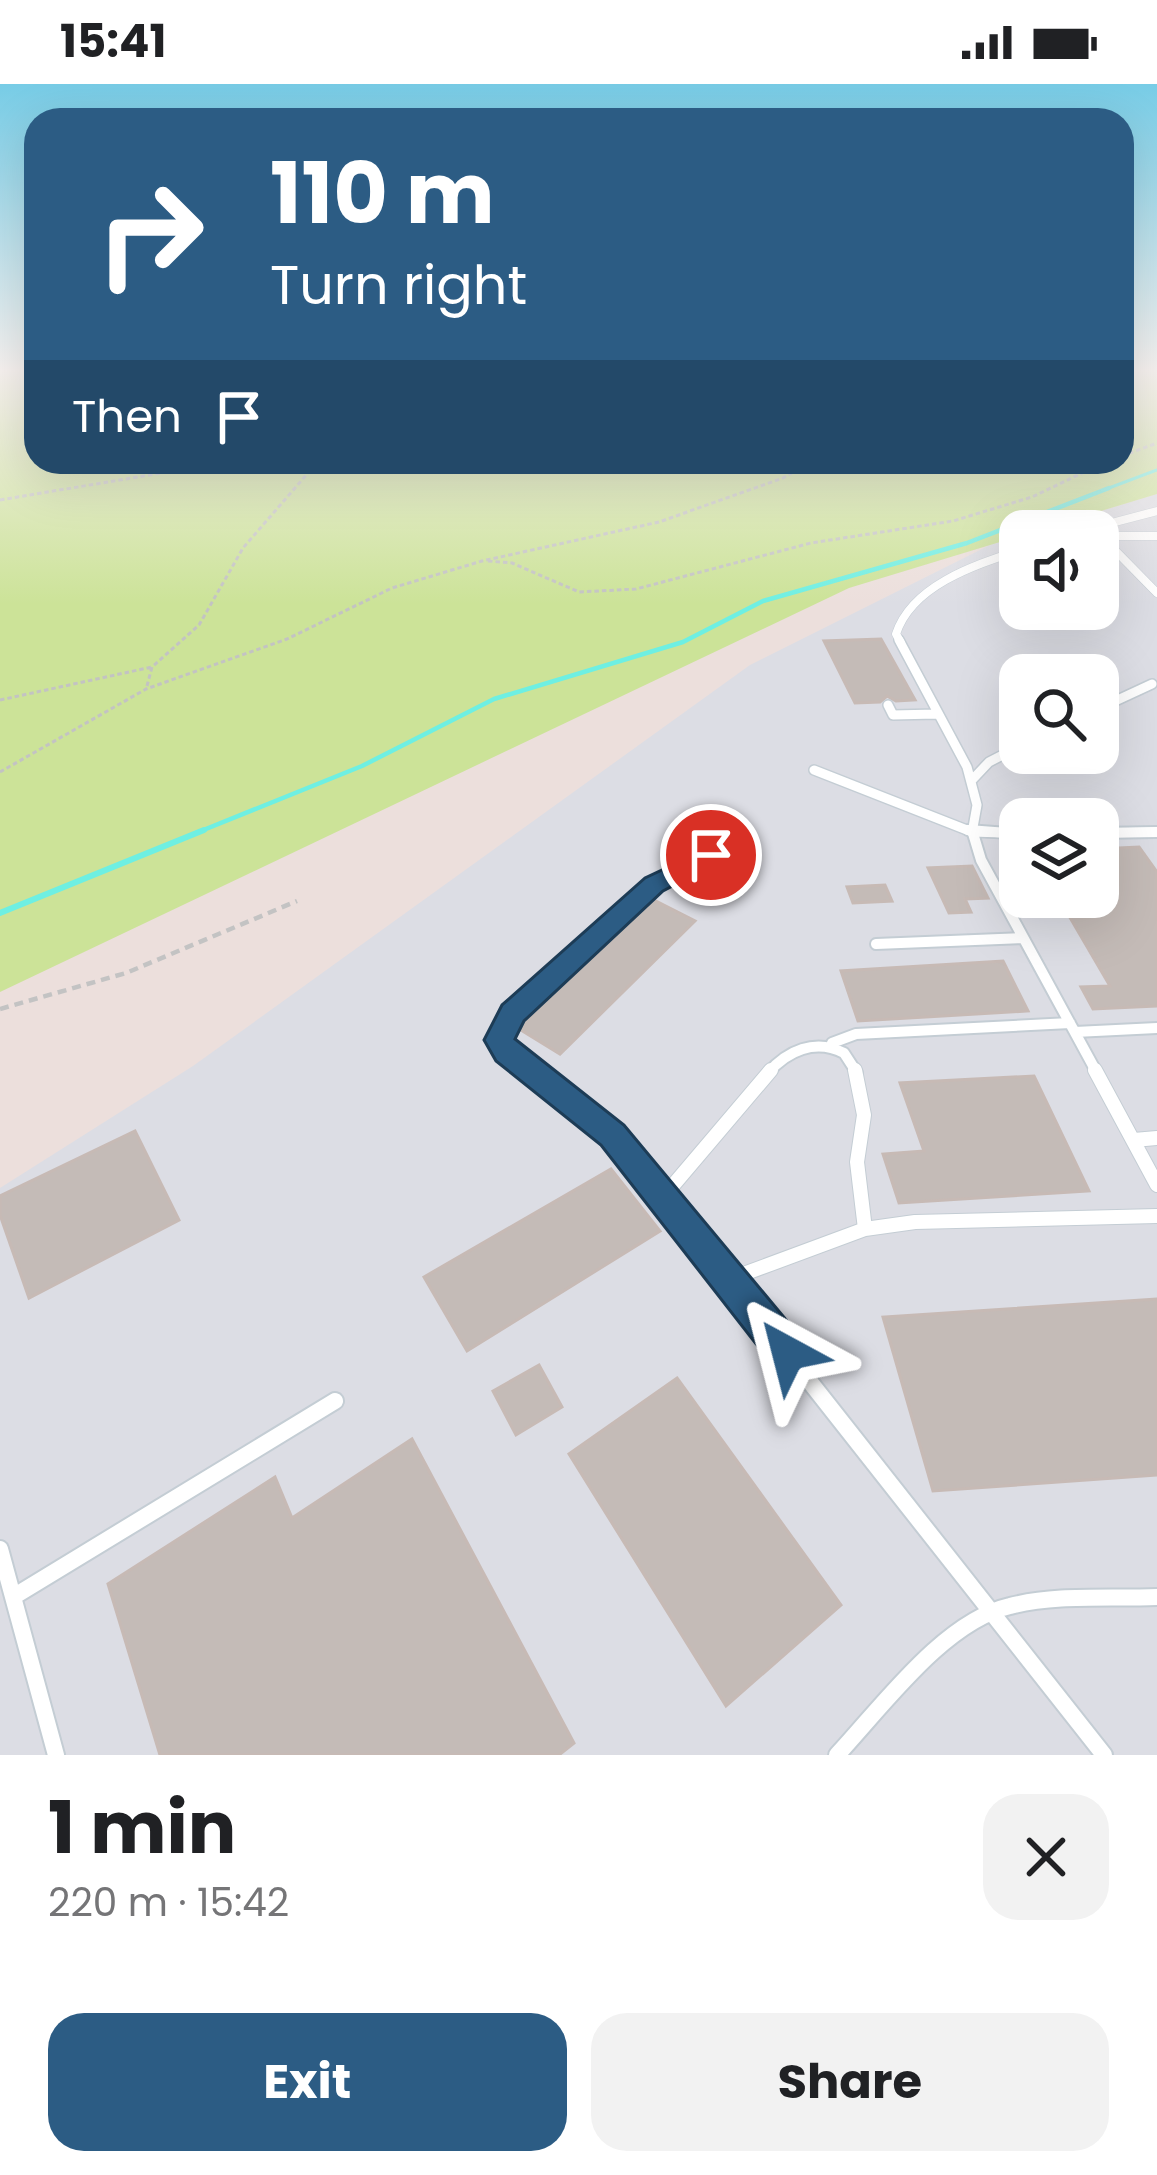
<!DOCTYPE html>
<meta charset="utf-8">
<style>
body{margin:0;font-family:Poppins,sans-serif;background:#f2f2f2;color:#202124;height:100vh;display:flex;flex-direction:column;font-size:45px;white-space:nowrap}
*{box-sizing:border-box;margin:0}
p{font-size:39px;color:#757577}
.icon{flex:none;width:66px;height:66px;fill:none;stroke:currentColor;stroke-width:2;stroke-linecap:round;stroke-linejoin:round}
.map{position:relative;height:1671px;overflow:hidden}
.drawer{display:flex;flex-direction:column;background:#fff;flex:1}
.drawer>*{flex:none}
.banner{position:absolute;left:24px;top:24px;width:1110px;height:366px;border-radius:36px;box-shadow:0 12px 48px #0002;background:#2c5c84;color:#fff;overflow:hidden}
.fabs{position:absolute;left:999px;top:426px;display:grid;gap:24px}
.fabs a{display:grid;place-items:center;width:120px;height:120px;border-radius:24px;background:#fff;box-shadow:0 12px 48px #0002;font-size:60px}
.pin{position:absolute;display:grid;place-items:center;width:102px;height:102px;color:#fff;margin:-51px;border:6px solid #fff;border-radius:50%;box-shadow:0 3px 12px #0007}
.me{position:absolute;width:132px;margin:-66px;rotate:322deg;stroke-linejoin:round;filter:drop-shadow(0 0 9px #0008)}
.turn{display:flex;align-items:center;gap:42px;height:252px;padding:0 48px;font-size:54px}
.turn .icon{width:156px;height:156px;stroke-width:2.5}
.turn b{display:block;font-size:84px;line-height:102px}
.then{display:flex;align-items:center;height:114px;padding:0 48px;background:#0003;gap:24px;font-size:45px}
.round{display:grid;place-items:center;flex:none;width:126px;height:126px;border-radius:36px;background:#f2f2f2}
.overview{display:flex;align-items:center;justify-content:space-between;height:204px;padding:0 48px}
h1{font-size:72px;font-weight:700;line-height:90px}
.action{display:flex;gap:24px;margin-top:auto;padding:24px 48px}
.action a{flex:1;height:138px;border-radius:36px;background:#2c5c84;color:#fff;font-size:48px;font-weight:700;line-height:138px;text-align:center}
.action a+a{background:#f2f2f2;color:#202124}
.status{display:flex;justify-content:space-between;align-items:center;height:84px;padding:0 60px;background:#fff;direction:ltr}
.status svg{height:33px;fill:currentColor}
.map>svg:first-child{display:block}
.industrial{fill:#dcdde4;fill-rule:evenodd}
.green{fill:#cce398}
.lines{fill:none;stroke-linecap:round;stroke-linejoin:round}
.stream-far2{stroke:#6eefe2;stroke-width:3}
.stream-far1{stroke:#6eefe2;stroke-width:4.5}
.stream{stroke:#6eefe2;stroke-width:6}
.building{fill:#c4bbb7;stroke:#c7bab5;stroke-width:3}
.lane-far4-casing{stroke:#c4cdd4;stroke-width:9}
.lane-far3-casing{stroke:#c4cdd4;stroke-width:12}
.lane-far2-casing{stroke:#c4cdd4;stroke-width:14}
.lane-far1-casing{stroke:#c4cdd4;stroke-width:16}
.lane-casing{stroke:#c4cdd4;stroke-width:20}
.path-far1{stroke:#c3c3c3;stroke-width:3;stroke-dasharray:4.5 3;stroke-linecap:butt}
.path{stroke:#c3c3c3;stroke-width:4.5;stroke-dasharray:9 6;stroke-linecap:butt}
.lane-far4{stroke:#fff;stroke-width:8}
.lane-far3{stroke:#fff;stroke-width:9}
.lane-far2{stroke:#fff;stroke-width:10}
.lane-far1{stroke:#fff;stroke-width:14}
.lane{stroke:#fff;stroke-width:16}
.route{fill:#2c5c84;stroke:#1d3c56;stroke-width:3}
</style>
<div class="status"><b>15:41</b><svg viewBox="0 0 49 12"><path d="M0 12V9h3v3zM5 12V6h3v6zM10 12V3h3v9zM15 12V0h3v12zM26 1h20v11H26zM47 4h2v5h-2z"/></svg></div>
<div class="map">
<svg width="1157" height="1671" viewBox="0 0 1157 1671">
<rect width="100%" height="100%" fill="#ecdfdc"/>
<!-- industrial -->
<path class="industrial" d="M1157 410V1671H0V1104L193 982 750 581 990 461 1020 451V525H1098V447H1035ZM1020 591H1098V669H1020ZM1020 735H1098V813H1020Z"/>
<!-- green -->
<path class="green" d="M0 286H36V378H1122V286H1157V410L1035 447H1020V452L849 504 0 908Z"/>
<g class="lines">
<!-- stream-far2 -->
<path class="stream-far2" d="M1101 407 1157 386"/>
<!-- stream-far1 -->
<path class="stream-far1" d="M196 749 362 682 494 615 683 558 763 517 967 459 1109 404"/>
<!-- stream -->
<path class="stream" d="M0 829 204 746"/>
</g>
<!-- building -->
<path class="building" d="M881 555 915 616 896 617 887 612 880 618 855 619 824 557Z
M1139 763 1157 788V922L1093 925 1081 903 1110 902 1058 813H1098V765Z
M972 782 988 814 965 815 971 828 949 829 928 784Z
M885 801 892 817 853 819 847 803Z
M652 815 695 837 560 970 516 943Z
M1003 877 1028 927 858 937 841 887Z
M1034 992 1089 1107 899 1119 883 1070 924 1067 900 999Z
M135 1047 179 1136 29 1214 0 1131V1112Z
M611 1085 660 1147 467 1267 424 1193Z
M1157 1215V1391L933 1407 883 1233Z
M539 1281 562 1323 516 1351 493 1307Z
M677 1294 841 1521 726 1622 569 1370Z
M412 1355 574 1659 559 1671H160L108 1500 275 1393 292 1434Z"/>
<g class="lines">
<defs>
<path id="lane-far4" d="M1081 447 1157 427
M1101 452H1157
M1102 453 1157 509
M901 559 896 550C912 501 975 481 1020 466"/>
<path id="lane-far3" d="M899 556 967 683 977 721 972 749
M888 621 893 631 936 630
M1098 625 1152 600
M814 686 972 748 1003 749
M972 696 989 678 1020 662
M1098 749 1157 748"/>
<path id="lane-far2" d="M968 746 1020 750
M972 746 981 776 1097 989
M1098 749 1157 748
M876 860 1023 854
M1075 948 1157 944
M832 959 856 950 1070 939
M533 989 507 969 499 955 512 929 654 800 711 771
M768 989C787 967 815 954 844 969L857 989"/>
<path id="lane-far1" d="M529 986 613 1051 805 1292
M855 986 864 1031 857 1078 865 1145
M1095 986 1157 1101
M1134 1056 1157 1054
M664 1112 771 986
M730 1195 865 1145 915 1138 1157 1132"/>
<path id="lane" d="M803 1289 1104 1671
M0 1465 56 1671
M13 1513 335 1317
M837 1671C882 1623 944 1537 1010 1522 1057 1510 1108 1515 1157 1513"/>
</defs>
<!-- lane-far4 casing -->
<use href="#lane-far4" class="lane-far4-casing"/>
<!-- lane-far3 casing -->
<use href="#lane-far3" class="lane-far3-casing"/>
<!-- lane-far2 casing -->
<use href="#lane-far2" class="lane-far2-casing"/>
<!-- lane-far1 casing -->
<use href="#lane-far1" class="lane-far1-casing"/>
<!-- lane casing -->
<use href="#lane" class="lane-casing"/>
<!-- path-far1 -->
<path class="path-far1" d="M1122 372 1157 359
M0 416 227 378
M488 477 512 479 579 508 636 505 811 459 953 437 1032 413 1105 378
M147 602 152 583 199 541 243 464 308 389 309 378
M0 616 152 583
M0 688 146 605 287 555 392 504 482 477 659 438 783 394 798 385 795 378"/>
<!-- path -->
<path class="path" d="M0 925 126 889 297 817"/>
<!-- lane-far4 -->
<use href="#lane-far4" class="lane-far4"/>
<!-- lane-far3 -->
<use href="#lane-far3" class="lane-far3"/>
<!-- lane-far2 -->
<use href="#lane-far2" class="lane-far2"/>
<!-- lane-far1 -->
<use href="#lane-far1" class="lane-far1"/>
<!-- lane -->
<use href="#lane" class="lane"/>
</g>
<!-- sky -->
<linearGradient id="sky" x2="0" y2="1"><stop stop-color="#77cce6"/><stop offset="0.55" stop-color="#f6f1ef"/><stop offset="1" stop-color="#f6f1ef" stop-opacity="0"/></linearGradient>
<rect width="1157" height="520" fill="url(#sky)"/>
<!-- route -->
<path class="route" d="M711 763 724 771 720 777 663 807 524 937 515 955 624 1041 802 1255 807 1269 802 1283 788 1288 774 1283 601 1061 496 977 484 956 502 921 645 794Z"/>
</svg>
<div class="fabs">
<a><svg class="icon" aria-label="sound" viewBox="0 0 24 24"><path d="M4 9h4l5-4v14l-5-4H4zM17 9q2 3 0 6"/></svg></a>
<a><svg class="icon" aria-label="search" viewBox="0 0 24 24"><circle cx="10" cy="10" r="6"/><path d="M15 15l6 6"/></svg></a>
<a><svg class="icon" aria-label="layers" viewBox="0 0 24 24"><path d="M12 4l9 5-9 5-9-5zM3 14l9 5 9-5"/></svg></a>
</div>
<div class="pin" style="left:711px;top:771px;background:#d93025"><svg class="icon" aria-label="arrive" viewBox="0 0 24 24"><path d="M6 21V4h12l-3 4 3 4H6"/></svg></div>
<svg class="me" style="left:788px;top:1269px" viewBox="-20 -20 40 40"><path d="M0-17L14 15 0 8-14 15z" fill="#2c5c84" stroke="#fff" stroke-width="4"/></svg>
<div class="banner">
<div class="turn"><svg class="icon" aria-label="right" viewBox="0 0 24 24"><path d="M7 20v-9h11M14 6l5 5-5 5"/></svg><div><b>110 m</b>Turn right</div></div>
<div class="then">Then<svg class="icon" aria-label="arrive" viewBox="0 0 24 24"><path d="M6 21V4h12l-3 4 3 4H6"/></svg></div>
</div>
</div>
<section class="drawer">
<div class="overview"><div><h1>1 min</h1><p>220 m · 15:42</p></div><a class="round"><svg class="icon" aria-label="close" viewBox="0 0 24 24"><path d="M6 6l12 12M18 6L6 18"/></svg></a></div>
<div class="action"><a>Exit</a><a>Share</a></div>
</section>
